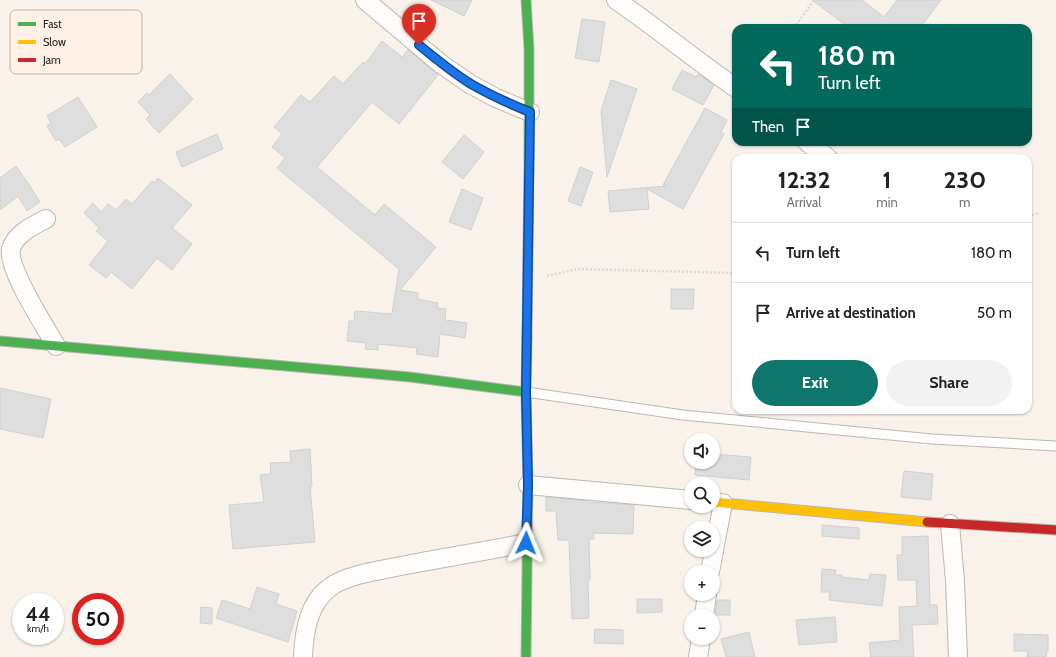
<!DOCTYPE html>
<meta charset="utf-8">
<style>
body{margin:0;font-family:Cabin,sans-serif;background:#f2f2f2;color:#222;height:100vh;display:flex;flex-direction:column;font-size:15px;white-space:nowrap}
*{box-sizing:border-box;margin:0}
p{font-size:13px;color:#767676}
.icon{flex:none;width:22px;height:22px;fill:none;stroke:currentColor;stroke-width:2;stroke-linecap:round;stroke-linejoin:round}
.map{position:relative;flex:1;overflow:hidden}
.side{position:absolute;left:732px;top:154px;width:300px;height:260px;display:flex;flex-direction:column;background:#fff;border-radius:12px;box-shadow:0 1px 3px #0004}
.side>*{flex:none}
.guide{position:absolute;left:732px;top:24px;width:300px;height:122px;border-radius:12px;box-shadow:0 1px 3px #0004;background:#00695c;color:#fff;overflow:hidden}
.tools{position:absolute;left:684px;top:433px;display:grid;gap:8px}
.tools a{display:grid;place-items:center;width:36px;height:36px;border-radius:50%;background:#fff;box-shadow:0 1px 3px #0004;font-size:20px}
.speed{position:absolute;left:12px;top:593px;display:flex;gap:8px;font-size:20px;font-weight:700;text-align:center}
.speed>*{display:grid;place-content:center;width:52px;height:52px;border-radius:50%;background:#fff;box-shadow:0 1px 3px #0004;line-height:1}
.speed small{font-size:10px;font-weight:400}
.speed .limit{border:6px solid #d22;background:#fff;color:#111}
.pin{position:absolute;display:grid;place-items:center;width:34px;height:34px;color:#fff;margin:-41px -17px;border-radius:50% 50% 50% 0;rotate:-45deg;box-shadow:0 0 4px #0007}
.pin .icon{rotate:45deg}
.me{position:absolute;width:44px;margin:-22px;rotate:2deg;stroke-linejoin:round;filter:drop-shadow(0 0 3px #0008)}
.turn{display:flex;align-items:center;gap:14px;height:84px;padding:0 20px;font-size:18px}
.turn .icon{width:52px;height:52px;stroke-width:2.5}
.turn b{display:block;font-size:28px;line-height:34px}
.then{display:flex;align-items:center;height:38px;padding:0 20px;background:#0003;gap:8px;font-size:15px}
.eta{display:flex;justify-content:space-evenly;align-items:center;height:68px;text-align:center}
.eta b{font-size:24px;font-weight:700;line-height:28px}
.action{display:flex;gap:8px;margin-top:auto;padding:8px 20px}
.action a{flex:1;height:46px;border-radius:24px;background:#0f766e;color:#fff;font-size:16px;font-weight:700;line-height:46px;text-align:center}
.action a+a{background:#f2f2f2;color:#222}
ul{padding:0;list-style:none}
li{display:flex;align-items:center;gap:12px;height:60px;padding:0 20px;border-top:1px solid #e0e0e0}
li div{flex:1}
li b{display:block;font-size:15px}
li em{font-style:normal}
.map>svg:first-child{display:block}
.building{fill:#dddedd;stroke:#d0d0d0}
.lines{fill:none;stroke-linecap:round;stroke-linejoin:round}
.lane-casing{stroke:#bdb7b1;stroke-width:11}
.street-casing{stroke:#bdb7b1;stroke-width:20}
.fast-casing{stroke:#bdb7b1;stroke-width:11}
.slow-casing{stroke:#bdb7b1;stroke-width:11}
.jam-casing{stroke:#bdb7b1;stroke-width:11}
.path{stroke:#dad8d6;stroke-width:2.5;stroke-dasharray:2 2;stroke-linecap:butt}
.lane{stroke:#fefdfc;stroke-width:9}
.street{stroke:#fefdfc;stroke-width:18}
.fast{stroke:#4caf50;stroke-width:9}
.slow{stroke:#ffc107;stroke-width:9}
.jam{stroke:#c62828;stroke-width:9}
.route-casing{stroke:#114b97;stroke-width:10}
.route{stroke:#1a73e8;stroke-width:7}
.key{fill:#fff1e5;stroke:#beb3a8;stroke-width:1}
.key-label{font-size:11px;fill:#27211b}
</style>
<div class="map">
<svg width="1056" height="657" viewBox="0 0 1056 657">
<rect width="100%" height="100%" fill="#f9f2eb"/>
<!-- building -->
<path class="building" d="M431 0H472L464 16Z
M812 0H862L884 17 897 0H941L920 28H849Z
M582 19 605 22 599 62 575 58Z
M382 41 402 57 408 50 438 75 399 124 372 102 317 167 375 215 384 204 436 247 400 290 418 293 417 299 438 303 437 308 446 309 445 320 467 323 465 338 440 334 438 357 416 354 417 348 378 344V350L365 349 366 343 347 341 349 321H354L355 311 392 314 399 269 277 168 285 158 272 147 282 134 274 127 301 95 310 102 334 76 343 84 363 62 365 64Z
M682 70 696 77 698 74 714 85 703 105 672 89Z
M170 74 193 99 159 133 146 119 150 115 138 102 147 93 149 95Z
M611 80 637 89 607 177 601 111Z
M78 97 97 127 65 147 59 139 56 141 47 126 51 123 47 116Z
M705 108 727 120 721 132 724 134 683 209 647 189 649 209 610 212 608 191 666 186 663 185Z
M217 134 223 149 182 167 176 152Z
M464 135 484 152 463 179 442 162Z
M16 166 30 186 40 202 27 211 18 196 0 210V178Z
M580 167 593 172 581 206 568 201Z
M158 178 192 205 172 228 192 244 172 270 157 258 132 289 111 272 106 278 89 265 108 241 96 231 99 228 84 213 93 203 101 212 108 204 116 210 126 199 132 204 152 181 154 183Z
M462 189 483 198 471 230 449 222Z
M671 289H694L693 309H671Z
M0 388 51 399 43 438 0 429Z
M310 449 312 486 310 487 315 542 233 549 229 505 264 502 260 475 271 474 270 463 291 462 290 451Z
M713 454 751 457 749 480 695 475 696 462H713Z
M904 471 933 474 931 500 901 497Z
M546 497 588 501V502L634 505 633 534 593 533 594 539H589L590 580H588L589 618 572 619 569 540H558L556 511H546Z
M822 525 859 528V539L822 536Z
M928 536 930 605H937L938 624 912 625 914 657H871L869 643 900 640 899 607 917 606 916 580H898L897 555H902V537Z
M822 569 836 570 835 575H842V577L869 580 870 574 886 575 882 606 829 600 830 592H821Z
M257 587 279 594 276 604 297 611 288 642 216 618 222 600 250 609Z
M637 599H662V612L637 613Z
M717 600H730V615H715Z
M201 607 212 608V624L200 623Z
M835 617 837 642 799 645 796 620Z
M595 629 623 630V644L594 643Z
M749 632 755 657H726L721 639Z
M1014 634 1048 635V651H1047L1046 657H1027L1028 651H1014Z"/>
<g class="lines">
<defs>
<path id="lane" d="M526 392 683 415 932 439 1056 446"/>
<path id="street" d="M365 0 441 64 470 84 496 98 530 112
M616 0C657 28 695 60 736 88
M807 142 828 158
M46 219C34 225 15 234 11 249 7 269 45 326 56 346
M528 485 691 500
M950 524 955 581 958 657
M710 572 723 503
M704 616 707 594
M303 657C304 633 308 604 329 588 345 575 381 570 401 566 443 558 485 551 526 543
M698 657 701 638"/>
<path id="fast" d="M526 0 529 49V157
M0 341 410 377 526 392
M526 657 528 485 526 392 527 338"/>
<path id="slow" d="M527 338 529 157
M713 502 927 522"/>
<path id="jam" d="M927 522 1056 530"/>
</defs>
<!-- lane casing -->
<use href="#lane" class="lane-casing"/>
<!-- street casing -->
<use href="#street" class="street-casing"/>
<!-- fast casing -->
<use href="#fast" class="fast-casing"/>
<!-- slow casing -->
<use href="#slow" class="slow-casing"/>
<!-- jam casing -->
<use href="#jam" class="jam-casing"/>
<!-- path -->
<path class="path" d="M794 28 814 0
M1028 216 1040 213
M547 276 577 269 736 273"/>
<!-- lane -->
<use href="#lane" class="lane"/>
<!-- street -->
<use href="#street" class="street"/>
<!-- fast -->
<use href="#fast" class="fast"/>
<!-- slow -->
<use href="#slow" class="slow"/>
<!-- jam -->
<use href="#jam" class="jam"/>
</g>
<g class="lines">
<defs>
<path id="route" d="M419 45C436 59 453 73 471 84 490 95 510 104 530 112L526 392 528 485 526 543"/>
</defs>
<!-- route casing -->
<use href="#route" class="route-casing"/>
<!-- route -->
<use href="#route" class="route"/>
</g>
<!-- legend -->
<rect x="10" y="10" width="132" height="64" rx="6" class="key"/>
<rect x="18" y="22" width="18" height="4" fill="#4caf50"/>
<rect x="18" y="40" width="18" height="4" fill="#ffc107"/>
<rect x="18" y="58" width="18" height="4" fill="#c62828"/>
<g class="key-label">
<text x="43" y="28">Fast</text>
<text x="43" y="46">Slow</text>
<text x="43" y="64">Jam</text>
</g>
</svg>
<div class="tools">
<a><svg class="icon" aria-label="sound" viewBox="0 0 24 24"><path d="M4 9h4l5-4v14l-5-4H4zM17 9q2 3 0 6"/></svg></a>
<a><svg class="icon" aria-label="search" viewBox="0 0 24 24"><circle cx="10" cy="10" r="6"/><path d="M15 15l6 6"/></svg></a>
<a><svg class="icon" aria-label="layers" viewBox="0 0 24 24"><path d="M12 4l9 5-9 5-9-5zM3 14l9 5 9-5"/></svg></a>
<a>+</a>
<a>−</a>
</div>
<div class="speed"><div>44<small>km/h</small></div><div class="limit">50</div></div>
<div class="pin" style="left:419px;top:45px;background:#d93025"><svg class="icon" aria-label="arrive" viewBox="0 0 24 24"><path d="M6 21V4h12l-3 4 3 4H6"/></svg></div>
<svg class="me" style="left:526px;top:543px" viewBox="-20 -20 40 40"><path d="M0-17L14 15 0 8-14 15z" fill="#1a73e8" stroke="#fff" stroke-width="4"/></svg>
<div class="guide">
<div class="turn"><svg class="icon" aria-label="left" viewBox="0 0 24 24"><path d="M17 20v-9H6M10 6l-5 5 5 5"/></svg><div><b>180 m</b>Turn left</div></div>
<div class="then">Then<svg class="icon" aria-label="arrive" viewBox="0 0 24 24"><path d="M6 21V4h12l-3 4 3 4H6"/></svg></div>
</div>
<section class="side">
<div class="eta">
<div><b>12:32</b><p>Arrival</p></div>
<div><b>1</b><p>min</p></div>
<div><b>230</b><p>m</p></div>
</div>
<ul>
<li><svg class="icon" aria-label="left" viewBox="0 0 24 24"><path d="M17 20v-9H6M10 6l-5 5 5 5"/></svg><div><b>Turn left</b></div><em>180 m</em></li>
<li><svg class="icon" aria-label="arrive" viewBox="0 0 24 24"><path d="M6 21V4h12l-3 4 3 4H6"/></svg><div><b>Arrive at destination</b></div><em>50 m</em></li>
</ul>
<div class="action"><a>Exit</a><a>Share</a></div>
</section>
</div>
